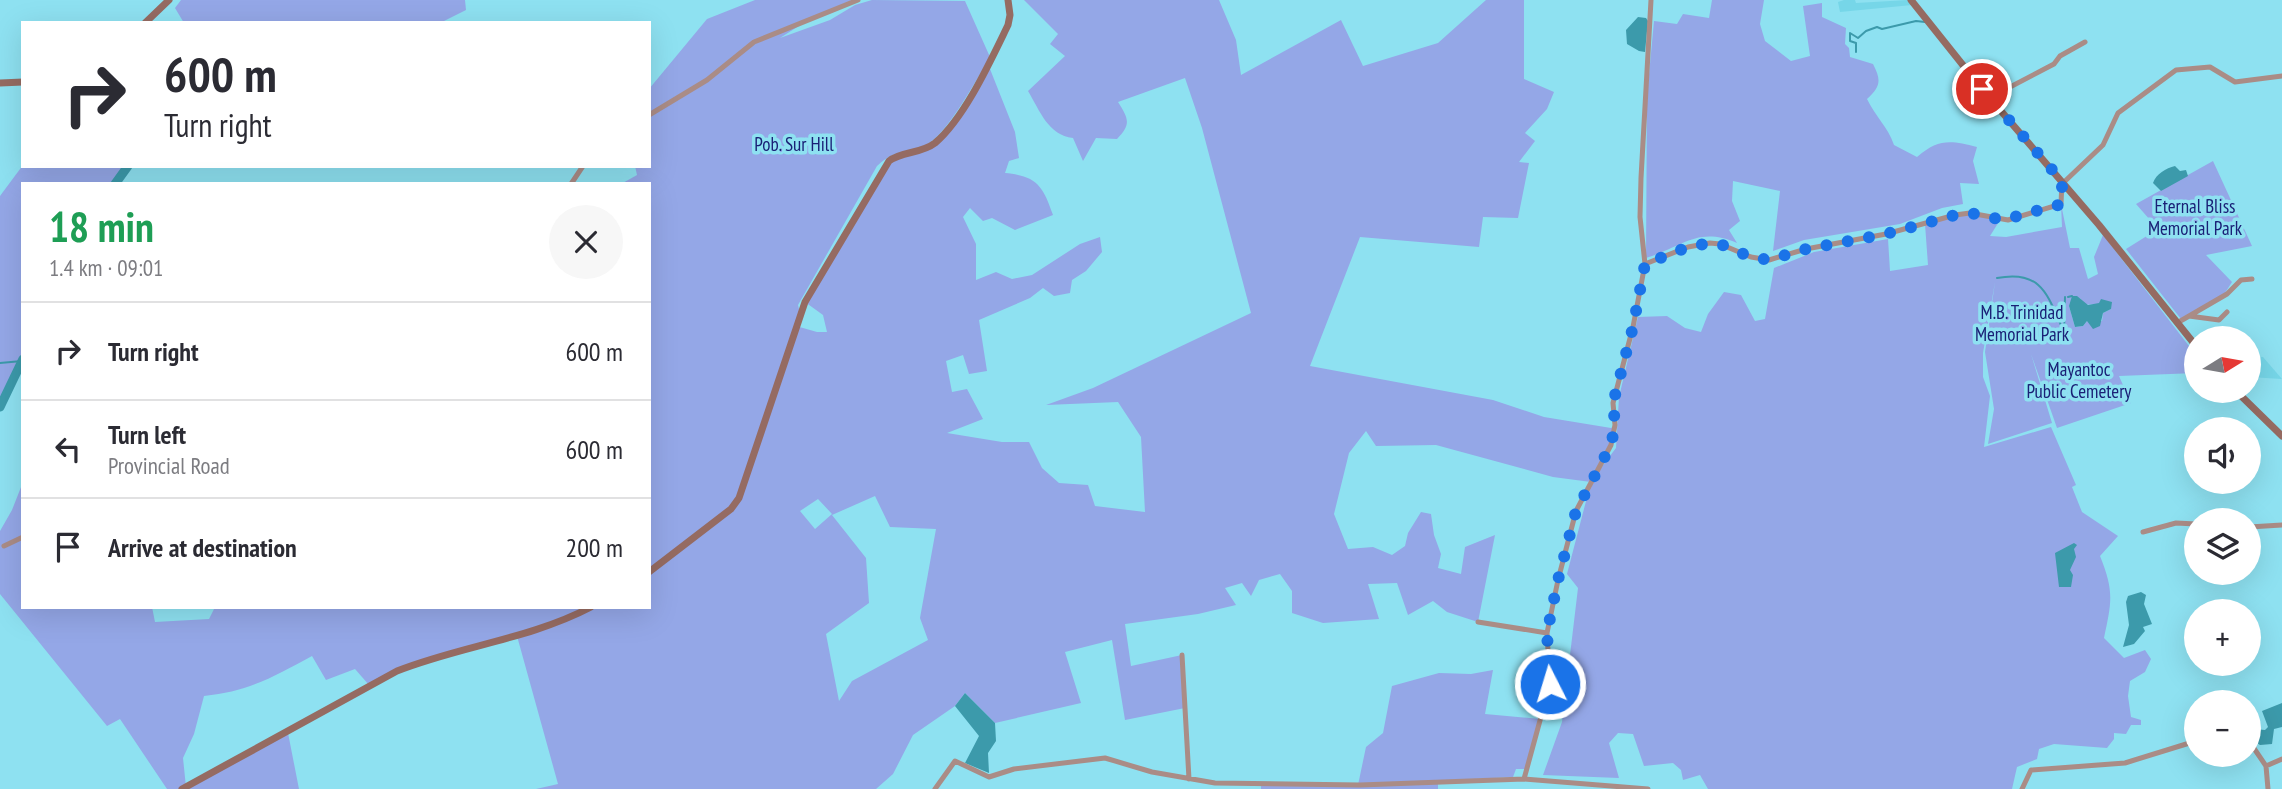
<!DOCTYPE html>
<meta charset="utf-8">
<style>
body{margin:0;font-family:"PT Sans Narrow",sans-serif;background:#f7f7f7;color:#2b2b33;height:100vh;display:flex;flex-direction:column;font-size:26px;white-space:nowrap}
*{box-sizing:border-box;margin:0}
p{font-size:23px;color:#7c7c81}
.icon{flex:none;width:38px;height:38px;fill:none;stroke:currentColor;stroke-width:2;stroke-linecap:round;stroke-linejoin:round}
.map{position:relative;flex:1;overflow:hidden}
.sheet{position:absolute;left:21px;top:182px;width:630px;height:427px;display:flex;flex-direction:column;background:#fff;border-radius:0px;box-shadow:0 7px 28px #0002}
.sheet>*{flex:none}
.banner{position:absolute;left:21px;top:21px;width:630px;height:147px;border-radius:0px;box-shadow:0 7px 28px #0002;background:#fff;color:#2b2b33;overflow:hidden}
.needle{width:46px;rotate:79deg}
.tools{position:absolute;left:2184px;top:326px;display:grid;gap:14px}
.tools a{display:grid;place-items:center;width:77px;height:77px;border-radius:50%;background:#fff;box-shadow:0 7px 28px #0002;font-size:35px}
.pin{position:absolute;display:grid;place-items:center;width:60px;height:60px;color:#fff;margin:-30px;border:4px solid #fff;border-radius:50%;box-shadow:0 2px 7px #0007}
.me{position:absolute;width:77px;margin:-38px;rotate:355deg;stroke-linejoin:round;filter:drop-shadow(0 0 5px #0008)}
.turn{display:flex;align-items:center;gap:24px;height:147px;padding:0 28px;font-size:32px}
.turn .icon{width:91px;height:91px;stroke-width:2.5}
.turn b{display:block;font-size:49px;line-height:60px}
.round{display:grid;place-items:center;flex:none;width:74px;height:74px;border-radius:37px;background:#f7f7f7}
.head{display:flex;align-items:center;justify-content:space-between;height:119px;padding:0 28px}
h1{font-size:42px;font-weight:800;line-height:52px;color:#1e9e55}
ul{padding:0;list-style:none}
li{display:flex;align-items:center;gap:21px;height:98px;padding:0 28px;border-top:2px solid #e1e1e2}
li div{flex:1}
li b{display:block;font-size:26px}
li em{font-style:normal}
.map>svg:first-child{display:block}
.built{fill:#76d6e8}
.green{fill:#94a7e7;fill-rule:evenodd}
.water{fill:#3c9aab}
.lines{fill:none;stroke-linecap:round;stroke-linejoin:round}
.stream{stroke:#3c9aab;stroke-width:2}
.river{stroke:#3c9aab;stroke-width:9}
.street{stroke:#aa8c86;stroke-width:5}
.secondary{stroke:#956b62;stroke-width:7}
.route{stroke:#1a73e8;stroke-width:12;stroke-dasharray:0 21.6}
.labels{text-anchor:middle;stroke-width:7;stroke-linejoin:round;paint-order:stroke}
.park-label{font-size:19px;fill:#1a2076;stroke:#8ee1f1}
</style>
<div class="map">
<svg width="2282" height="789" viewBox="0 0 2282 789">
<rect width="100%" height="100%" fill="#8ee1f1"/>
<!-- built -->
<path class="built" d="M1844 0H1855L1856 3 1908 0 1912 5 1840 12 1838 2Z
M2249 356 2263 357 2282 379 2249 377Z"/>
<!-- green -->
<path class="green" d="M181 0H465L466 10 440 23H184L175 8Z
M755 0H859L805 22 780 38 830 20 855 5 872 0 965 1 990 57C976 80 948 133 926 145 906 156 899 146 877 166L798 305 800 313 796 326 817 332H827L823 315 805 302 890 160 919 151 946 131 988 64 1015 132 1019 158 1009 161 1005 173C1037 176 1043 186 1053 215L1015 230 992 218 983 221 970 208 963 217 976 244V280L996 272 1012 279 1032 275 1080 244 1100 237 1102 252 1086 271 1072 280 1070 293 1054 296 1043 288 1030 298 979 320 987 371 969 374 963 355 946 361 952 392 967 389 983 419 947 433 1002 442H1029L1042 468 1059 483 1088 485 1095 506 1145 512 1141 437 1118 402 1046 405 1093 388 1251 313 1202 128 1185 78 1118 102C1128 118 1132 124 1117 139L1096 138 1083 161 1073 138C1048 135 1040 111 1028 91L1065 56 1050 44 1058 34 1024 0H1219L1236 40 1241 75 1341 20 1363 66 1438 43 1486 0H1524V79L1554 92 1547 109 1525 133 1535 141 1519 162 1529 163 1518 218 1483 217 1479 247 1360 237 1310 366 1493 400 1544 417 1611 428 1615 425 1611 445 1594 477 1616 448 1619 397 1638 317 1667 316 1685 328 1701 332 1708 314 1724 292 1741 295 1755 321 1765 319 1774 268 1814 252 1888 239 1890 271 1928 265 1925 224 1967 213 2000 220 1990 236 2006 237 2062 227 2061 204 2070 248H2079L2088 279 2098 274 2094 257 2103 235 2196 355V373L2119 376 2131 403 2057 428 2031 354 2052 423 1988 444 1994 409 1985 352 1995 282 1983 353V377L1990 396 1984 447 2051 427 2076 485 2072 487 2082 512 2118 536 2100 556C2114 591 2112 601 2104 638L2124 658 2145 650 2151 659 2145 672 2130 681 2128 696 2131 717 2141 720V725H2131L2126 734 2114 733V739L2107 748 2054 744 2039 749 2037 759 2017 767 2012 789H1708L1700 775 1683 780 1681 770 1673 763 1644 766 1633 734 1618 733 1609 743 1619 778 1543 775 1562 722 1578 588 1567 574 1591 482 1553 477 1436 445 1376 446 1366 431 1349 453 1334 514 1348 549 1373 547 1392 555 1405 546 1408 533 1421 512 1431 514 1434 535 1441 554 1438 568 1461 574 1465 547 1495 535 1478 622 1447 612 1433 601 1408 615 1397 583 1368 584 1379 619 1323 623 1292 613V591L1280 574 1259 580 1251 596 1242 583 1225 588 1236 605 1198 614 1125 624 1131 666 1182 655 1185 708 1125 720 1112 640 1065 652 1081 703 995 723 965 693 955 706 913 735 893 774 876 789H536L558 784 517 636 438 657 369 685 355 669 326 680 312 656C275 676 248 692 204 696L194 734 183 758 186 787 288 733 299 789H167L120 719 107 726 0 594V531L12 510 23 482V607H152L155 622 209 619 215 607H649V184H621L637 175 635 166H649V89L707 19ZM2080 298 2082 303C2093 307 2097 302 2111 309L2103 313 2102 321H2087L2083 326 2075 327 2069 306ZM875 496 890 527 936 529 920 618 928 640 852 681 839 701 826 634 869 603 866 558 832 515ZM818 499 832 514 815 529 800 511Z
M1712 0H1764L1760 24 1765 41 1791 61 1810 56 1803 6 1822 3V17L1846 28 1845 44 1849 48 1850 57 1873 64C1882 81 1880 87 1867 99 1875 116 1888 127 1894 145L1917 157C1938 139 1950 140 1977 147L1973 161 1979 184 1960 183 1963 204 1942 208 1900 224 1804 240 1773 251 1780 191 1733 181 1732 201 1740 221 1729 230 1737 243C1697 226 1683 247 1646 258L1647 96 1654 21 1677 24 1683 14 1709 18Z
M2213 161 2252 246 2206 255 2232 282 2223 296 2181 319 2126 249 2158 229 2136 204Z
M23 165 128 166 115 184H23V359L0 403V196Z
M1493 670 1485 714 1541 719 1527 769H1516L1513 777 1438 781V789H1261V785H1358L1366 747 1383 733 1392 686 1439 673 1471 674Z"/>
<!-- water -->
<path class="water" d="M1638 17 1646 18 1648 21 1645 52 1639 51 1627 44 1626 30Z
M2175 166 2180 171 2186 170 2188 176 2161 191 2153 183C2156 174 2166 168 2175 166Z
M2072 296H2077L2088 305 2099 303 2101 299 2112 302 2111 309 2103 313 2100 326 2093 329 2087 321 2083 326 2075 327 2069 306Z
M2074 543 2077 545 2074 549 2076 557 2070 570 2073 575 2071 587H2059L2055 553Z
M2141 592 2146 595 2144 604 2152 624 2143 627 2145 631 2134 644 2123 647 2129 625 2126 602 2128 596Z
M965 693 995 723 996 741 988 753 989 773 965 763 979 736 955 706Z
M2282 703V727L2274 729 2272 744 2260 745 2251 739 2254 729 2265 730 2268 727 2262 711Z"/>
<g class="lines">
<!-- stream -->
<path class="stream" d="M1856 52V43L1850 41V33L1858 38 1866 31 1877 27 1882 29 1916 21 1925 22
M1997 278C2043 269 2048 297 2064 332
M2068 297 2072 296
M2064 331 2065 297
M0 363 22 361"/>
<!-- river -->
<path class="river" d="M115 184 128 166
M0 407 23 359"/>
<!-- street -->
<path class="street" d="M1989 98 2054 64 2060 56 2085 42
M649 115 707 80 754 42 858 0
M2063 183 2103 145 2118 113 2176 70 2210 67 2235 82 2282 76
M571 184 583 166
M1645 264 1688 247 1710 243 1720 244 1751 257 1769 260 1806 249 1886 234 1955 215 1970 213 2008 220 2061 204 2062 181
M2189 316 2219 320 2227 312
M2177 323 2227 294 2241 280 2252 279
M2249 527 2282 525
M2143 532 2176 523 2196 524
M4 546 23 537
M1478 622 1547 633
M1182 655 1189 779
M2249 741 2266 766
M1524 779 1550 684 1547 633 1558 580 1576 511 1611 445 1615 425 1613 403 1633 327 1645 264 1640 217 1641 178 1651 0
M935 789 955 761 989 777 1014 769 1105 758 1152 772 1215 783 1360 785 1524 779 1648 789
M2022 789 2031 770 2125 763 2196 741
M2268 789 2266 766 2282 759"/>
<!-- secondary -->
<path class="secondary" d="M1911 0 1982 89 2099 225 2196 346
M145 23 169 0
M0 83 23 82
M2235 390 2282 436
M649 572 731 509 739 498 805 302 889 161C902 151 921 154 935 143 965 117 990 62 1008 25L1010 15 1008 0
M182 789 397 671C460 646 530 639 591 607"/>
</g>
<g class="lines">
<!-- route -->
<path class="route" d="M1550 684 1547 633 1558 580 1576 511 1611 445 1615 425 1613 403 1633 327 1645 264 1688 247 1710 243 1720 244 1751 257 1769 260 1806 249 1886 234 1955 215 1970 213 2003 220 2062 204V181L1982 89"/>
</g>
<g class="labels">
<!-- park labels -->
<g class="park-label">
<text x="794" y="151">Pob. Sur Hill</text>
<text x="2195" y="213">Eternal Bliss<tspan x="2195" dy="22">Memorial Park</tspan></text>
<text x="2022" y="319">M.B. Trinidad<tspan x="2022" dy="22">Memorial Park</tspan></text>
<text x="2079" y="376">Mayantoc<tspan x="2079" dy="22">Public Cemetery</tspan></text>
</g>
</g>
</svg>
<div class="tools">
<a><svg class="needle" viewBox="-14 -14 28 28"><path d="M0-13l5 13h-10z" fill="#e53935"/><path d="M0 13l5-13h-10z" fill="#7c7c81"/></svg></a>
<a><svg class="icon" aria-label="sound" viewBox="0 0 24 24"><path d="M4 9h4l5-4v14l-5-4H4zM17 9q2 3 0 6"/></svg></a>
<a><svg class="icon" aria-label="layers" viewBox="0 0 24 24"><path d="M12 4l9 5-9 5-9-5zM3 14l9 5 9-5"/></svg></a>
<a>+</a>
<a>−</a>
</div>
<div class="pin" style="left:1982px;top:89px;background:#d93025"><svg class="icon" aria-label="arrive" viewBox="0 0 24 24"><path d="M6 21V4h12l-3 4 3 4H6"/></svg></div>
<svg class="me" style="left:1550px;top:684px" viewBox="-20 -20 40 40"><circle r="17" fill="#1a73e8" stroke="#fff" stroke-width="3"/><path d="M0-11L8 9 0 5-8 9z" fill="#fff"/></svg>
<div class="banner">
<div class="turn"><svg class="icon" aria-label="right" viewBox="0 0 24 24"><path d="M7 20v-9h11M14 6l5 5-5 5"/></svg><div><b>600 m</b>Turn right</div></div>
</div>
<section class="sheet">
<div class="head"><div><h1>18 min</h1><p>1.4 km · 09:01</p></div><a class="round"><svg class="icon" aria-label="close" viewBox="0 0 24 24"><path d="M6 6l12 12M18 6L6 18"/></svg></a></div>
<ul>
<li><svg class="icon" aria-label="right" viewBox="0 0 24 24"><path d="M7 20v-9h11M14 6l5 5-5 5"/></svg><div><b>Turn right</b></div><em>600 m</em></li>
<li><svg class="icon" aria-label="left" viewBox="0 0 24 24"><path d="M17 20v-9H6M10 6l-5 5 5 5"/></svg><div><b>Turn left</b><p>Provincial Road</p></div><em>600 m</em></li>
<li><svg class="icon" aria-label="arrive" viewBox="0 0 24 24"><path d="M6 21V4h12l-3 4 3 4H6"/></svg><div><b>Arrive at destination</b></div><em>200 m</em></li>
</ul>
</section>
</div>
